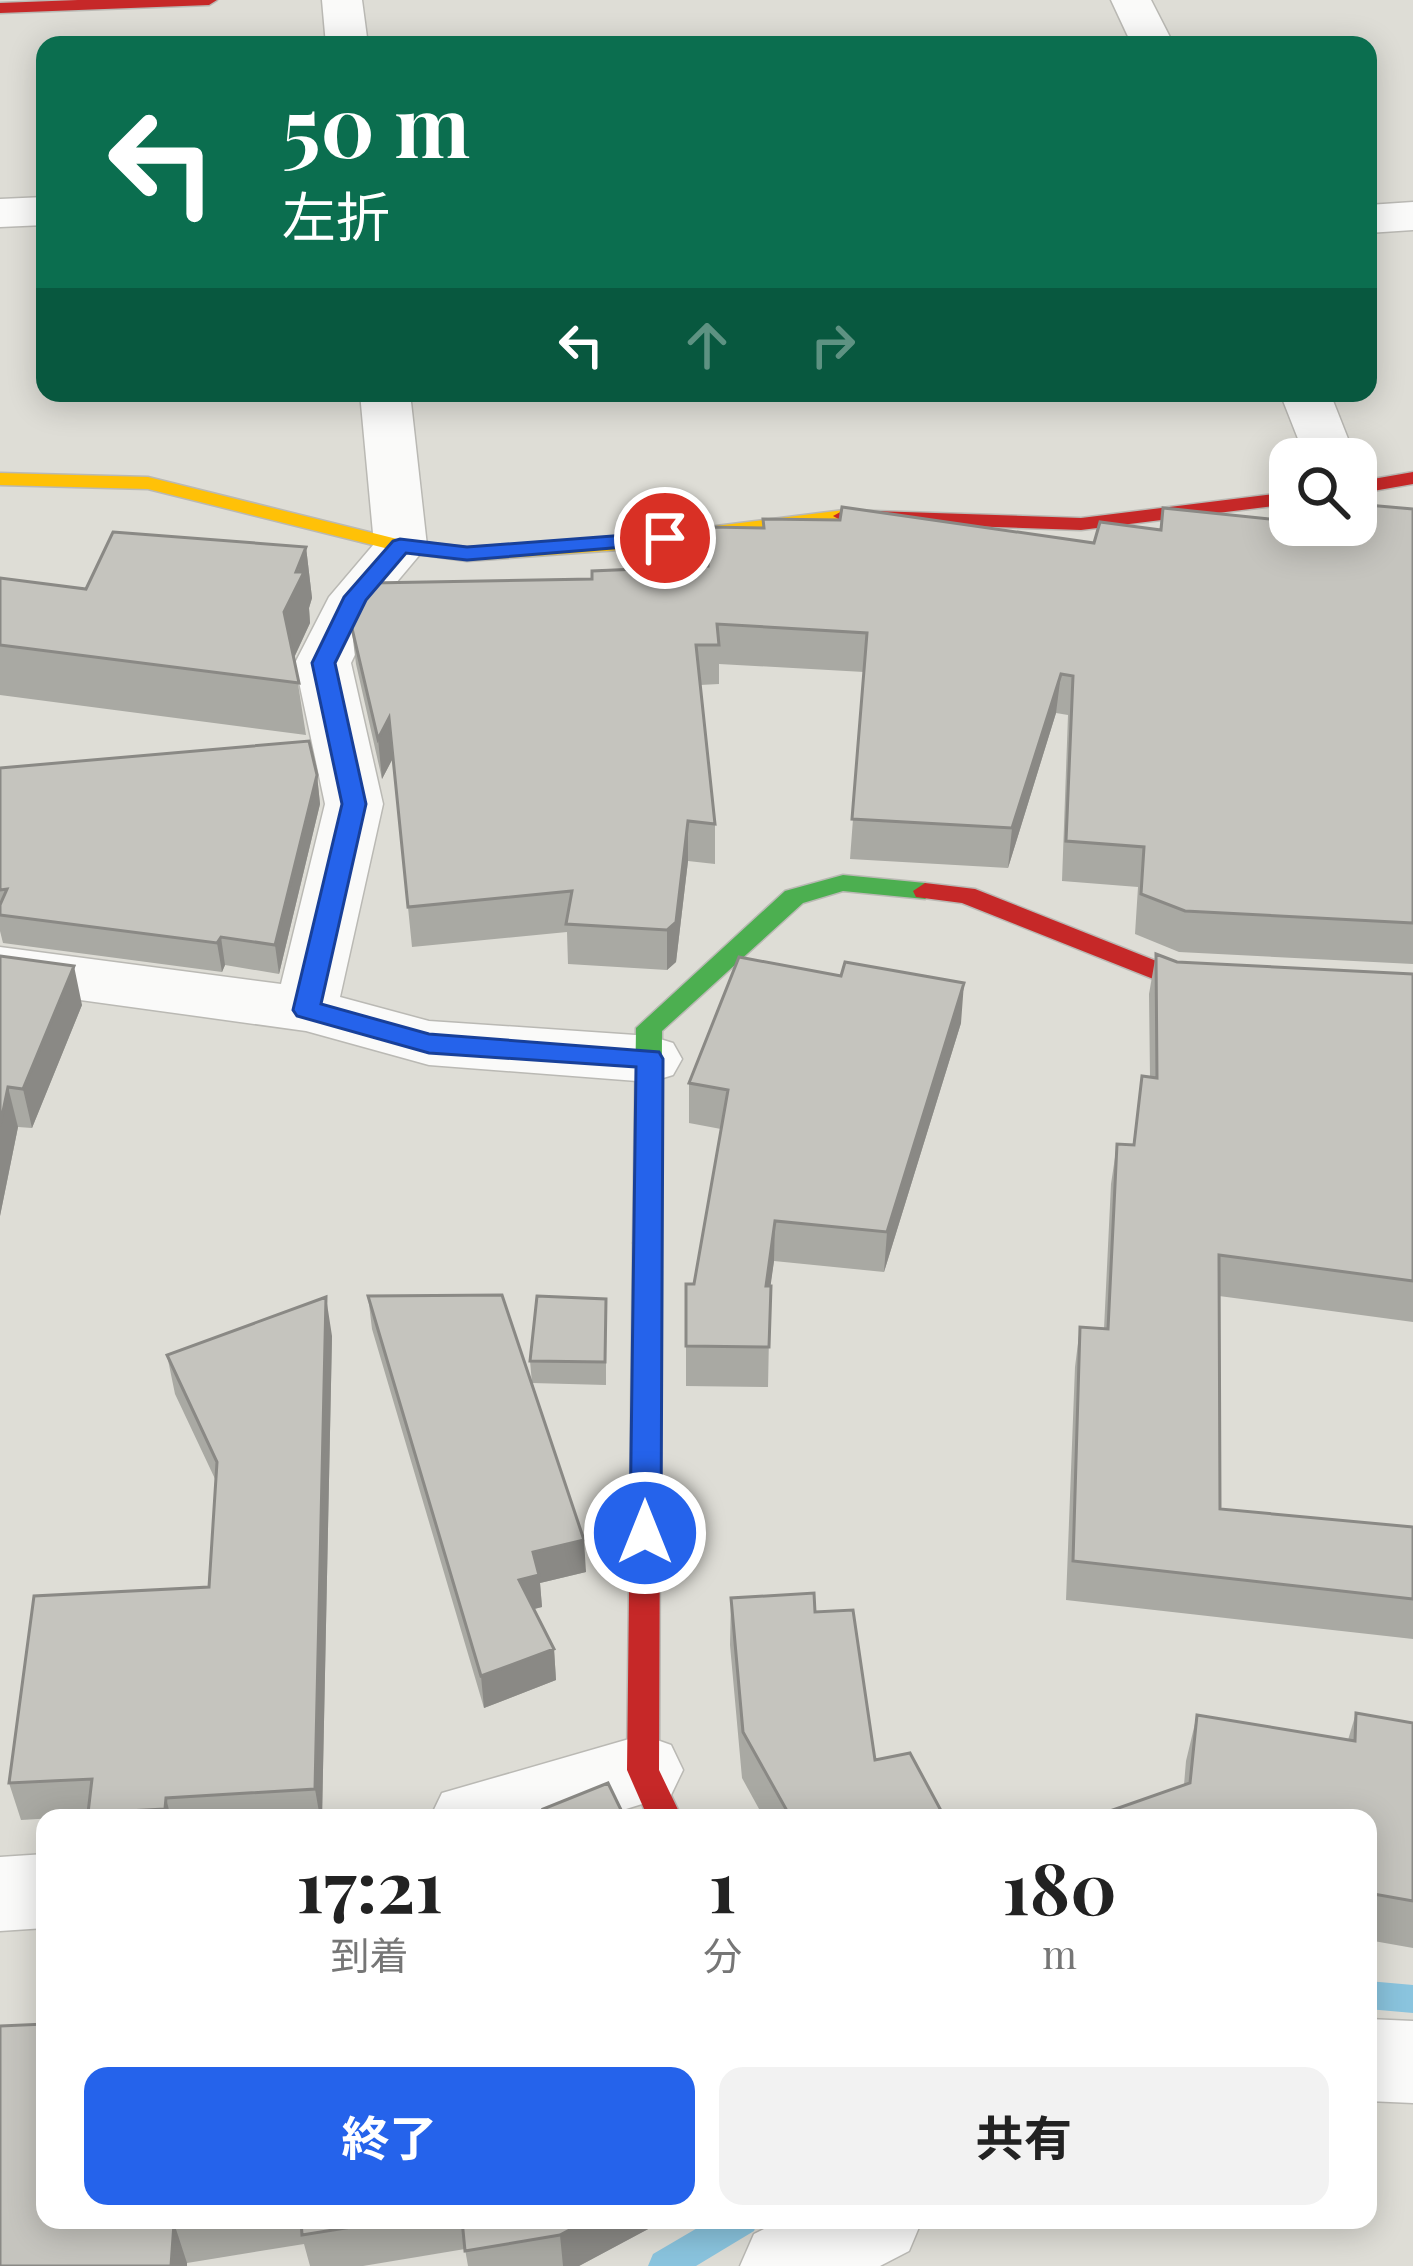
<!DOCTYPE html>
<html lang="ja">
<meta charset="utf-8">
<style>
body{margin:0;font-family:"Playfair Display","Noto Sans JP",serif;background:#f2f2f2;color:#222;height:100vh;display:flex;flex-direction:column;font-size:45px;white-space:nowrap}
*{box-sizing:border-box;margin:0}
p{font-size:39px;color:#767676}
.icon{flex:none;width:66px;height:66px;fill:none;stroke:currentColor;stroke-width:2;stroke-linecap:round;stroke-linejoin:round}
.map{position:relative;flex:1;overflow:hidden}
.sheet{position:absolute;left:36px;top:1809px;width:1341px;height:420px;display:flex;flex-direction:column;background:#fff;border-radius:24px;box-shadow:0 6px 30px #0003}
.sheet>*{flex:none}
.hud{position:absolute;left:36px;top:36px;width:1341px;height:366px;border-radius:24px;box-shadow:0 6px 30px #0003;background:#0b6e4f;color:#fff;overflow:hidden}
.tools{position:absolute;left:1269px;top:438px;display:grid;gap:24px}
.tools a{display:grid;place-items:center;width:108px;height:108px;border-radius:24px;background:#fff;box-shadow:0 6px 30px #0003;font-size:60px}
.pin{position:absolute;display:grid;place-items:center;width:102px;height:102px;color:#fff;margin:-51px;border:6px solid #fff;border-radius:50%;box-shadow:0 3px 12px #0007}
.me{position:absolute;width:132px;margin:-66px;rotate:0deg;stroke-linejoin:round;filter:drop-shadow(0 0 9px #0008)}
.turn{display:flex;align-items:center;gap:42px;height:252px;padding:0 48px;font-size:54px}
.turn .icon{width:156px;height:156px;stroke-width:2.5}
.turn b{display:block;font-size:84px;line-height:102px}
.lanes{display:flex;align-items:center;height:114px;padding:0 48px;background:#0003;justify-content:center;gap:60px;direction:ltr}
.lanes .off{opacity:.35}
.eta{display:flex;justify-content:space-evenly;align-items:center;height:204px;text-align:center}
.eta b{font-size:72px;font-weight:700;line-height:84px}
.action{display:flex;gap:24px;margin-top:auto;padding:24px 48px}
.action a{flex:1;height:138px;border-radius:24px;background:#2563eb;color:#fff;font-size:48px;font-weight:700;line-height:138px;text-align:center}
.action a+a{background:#f2f2f2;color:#222}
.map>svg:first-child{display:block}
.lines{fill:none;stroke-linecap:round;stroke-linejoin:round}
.stream{fill:#8ac4de;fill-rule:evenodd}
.street-casing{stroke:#bab9b4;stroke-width:3}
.fast-casing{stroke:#bab9b4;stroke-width:3}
.slow-casing{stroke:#bab9b4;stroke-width:3}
.jam-casing{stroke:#bab9b4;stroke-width:3}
.street{fill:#fafaf9;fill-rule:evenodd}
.fast{fill:#4caf50;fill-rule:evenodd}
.slow{fill:#ffc107;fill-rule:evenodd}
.jam{fill:#c62828;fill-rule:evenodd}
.wall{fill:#a9a9a3}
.shaded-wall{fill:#8a8985}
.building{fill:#c5c4be;stroke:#8a8985;stroke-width:3}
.route{fill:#2563eb;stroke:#184099;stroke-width:3}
</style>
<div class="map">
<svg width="1413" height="2266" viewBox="0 0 1413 2266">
<rect width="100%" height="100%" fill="#deddd6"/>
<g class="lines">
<!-- stream -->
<path class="stream" d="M1368 1981 1413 1985V2013L1368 2009Z
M711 2220H758L754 2231 696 2266H648L653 2254Z"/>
<defs>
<path id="street" d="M322 0H362L368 45H326Z
M1111 0H1151L1174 45H1132Z
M45 197V225L0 227V199Z
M1413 202V230L1368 233V205Z
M360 393H410L427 546 380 602 351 663 383 804 340 997 429 1021 650 1036 673 1043 682 1059 673 1075 650 1082 429 1065 306 1031 0 989V947L281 984 325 804 295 663 329 597 374 544Z
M1280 393H1330L1356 459V460L1306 459Z
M643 1735 671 1745 683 1770 671 1795 597 1818H430L442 1793Z
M45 1854V1928L0 1931V1857Z
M1368 2019 1413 2021V2103L1368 2101Z
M782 2220H922L909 2251 880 2266H740L754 2234Z"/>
<path id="fast" d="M843 875 925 883 937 891 925 899 843 891 803 903 662 1031 661 1243 657 1250H637L633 1243 636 1028 785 891Z"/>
<path id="slow" d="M0 473 148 477 401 540 467 547 619 538 844 510 855 516 844 522 619 550 467 561 401 552 148 489 0 485Z"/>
<path id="jam" d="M78 0H217L209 5 0 13V3Z
M1413 472V484L1356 494V482Z
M1290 492V504L1081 530 844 522 833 516 844 510 1081 518Z
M925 883 975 889 1174 968 1413 980V998L1171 986 962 903 916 897 913 891Z
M647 1233 657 1236 661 1243 659 1770 682 1818H648L627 1770 633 1243 637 1236Z"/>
</defs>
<!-- street casing -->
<use href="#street" class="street-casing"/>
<!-- fast casing -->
<use href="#fast" class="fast-casing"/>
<!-- slow casing -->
<use href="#slow" class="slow-casing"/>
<!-- jam casing -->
<use href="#jam" class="jam-casing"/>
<!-- street -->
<use href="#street" class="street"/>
<!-- fast -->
<use href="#fast" class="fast"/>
<!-- slow -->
<use href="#slow" class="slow"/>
<!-- jam -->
<use href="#jam" class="jam"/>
</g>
<!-- wall -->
<path class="wall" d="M1413 509V964L1179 952 1135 934 1138 887 1062 881 1068 715 1056 713 1008 868 850 859 864 672 719 664V684L700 685 715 824V864L688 861 676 962 667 970 568 964 567 932 412 947 393 758 382 779 356 664 351 624 592 579 708 566 1094 543 1160 530 1290 525H1356Z
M306 547 312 598 309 608 310 623 294 658 306 735 0 695V578L86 589Z
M0 768 317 775 320 804 279 974 225 965 222 972 3 943 0 931Z
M1156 954 1177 962 1413 974V1322L1219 1296 1220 1509 1413 1527V1639L1066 1600 1075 1367 1080 1327 1104 1329 1111 1184 1117 1144 1133 1145 1142 1076 1150 1077 1149 994Z
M0 956 82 1005 32 1128 18 1127 0 1216Z
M961 1023 884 1272 774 1261 770 1286 768 1387 686 1386V1284H694L721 1129 689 1123V1083Z
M368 1296 532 1383 530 1361 606 1299V1385L532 1383 586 1572 540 1583 542 1607 534 1609 554 1649 556 1680 484 1708 372 1329Z
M332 1336 322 1818 89 1816 21 1820 9 1783 209 1587 216 1481 175 1394 167 1355Z
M731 1598 815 1612 875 1760 945 1818H764L742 1778 730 1645Z
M1356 1713 1413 1723V1948L1368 1940V1818L1184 1785 1186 1761 1197 1715 1348 1740Z
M45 2220H665L579 2266H468L465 2249 363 2266H310L304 2244 187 2263 0 2266Z"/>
<!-- shaded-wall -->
<path class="shaded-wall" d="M306 547 312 598 309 608 310 623 291 664 284 612Z
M1061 674 1056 713 1008 868 1012 828Z
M389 718 393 758 382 779 378 739Z
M317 775 320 804 279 974 275 945Z
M688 821V861L676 962 667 970V930Z
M221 937 225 965 222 972 217 943Z
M74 966 82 1005 32 1128 23 1089Z
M964 983 961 1023 884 1272 887 1232Z
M8 1087 18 1127 0 1216V1126Z
M775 1221 774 1261 765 1326 766 1286Z
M326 1297 332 1336 322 1818H320L315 1789Z
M584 1540 586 1572 540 1583 542 1607 522 1612 519 1580 533 1552Z
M554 1649 556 1680 484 1708 481 1676Z
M166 1798 171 1818H167L165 1809Z
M588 2220H665L579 2266H563L560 2235Z
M174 2223 187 2263V2266H171Z"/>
<!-- building -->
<path class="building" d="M1356 504 1413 509V923L1185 911 1141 894 1144 847 1066 841 1073 676 1061 674 1012 828 852 819 867 633 717 624 719 645H696L715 824 688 821 676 922 667 930 566 924 572 891 408 907 389 718 378 739 351 624 371 583 592 579V571L708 566 710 527 764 528 763 519 840 520 842 507 1094 543 1100 522 1161 530 1163 508 1290 521V525H1356Z
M113 532 306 547 296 572H304L284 612 299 683 0 645V578L86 589Z
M309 741 317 775 275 945 221 937 217 943 0 915V905L7 889 0 890V768Z
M1156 954 1177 962 1413 974V1281L1219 1255 1220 1509 1413 1527V1599L1073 1561 1080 1327 1108 1329 1117 1144 1134 1145 1142 1076 1157 1078Z
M0 956 74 966 23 1089 8 1087 0 1126Z
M739 957 841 976 845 962 964 983 887 1232 775 1221 766 1286H771L769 1347 686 1346V1284H694L728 1090 689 1083Z
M502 1295 584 1540 533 1552 539 1575 519 1580 554 1649 481 1676 368 1296Z
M537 1296 606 1299 605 1362 530 1361Z
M326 1297 315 1789 166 1798 165 1809 88 1813 92 1779 9 1783 34 1596 209 1587 217 1462 167 1355Z
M814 1593 815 1612 853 1610 875 1760 910 1753 945 1818H791L743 1732 731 1598Z
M1356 1713 1413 1723V1901L1368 1893V1818H1090L1190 1783 1197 1715 1355 1741Z
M608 1783 625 1818H547L543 1809Z
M45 2024V2220H195L174 2223 171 2266H0V2026Z
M301 2220H395L302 2235Z
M462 2220H588L560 2235 465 2251Z"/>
<!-- route -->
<path class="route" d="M665 532 673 534V543L467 560 406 553 366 600 335 663 366 804 321 1004 429 1034 659 1052 663 1059 661 1533 656 1542 645 1546 634 1542 630 1533 636 1067 429 1053 297 1016 293 1010 342 804 312 663 344 597 393 541 400 539 467 547Z"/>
</svg>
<div class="tools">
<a><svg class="icon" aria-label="search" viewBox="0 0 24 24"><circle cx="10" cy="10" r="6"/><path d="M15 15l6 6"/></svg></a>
</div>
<div class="pin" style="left:665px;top:538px;background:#d93025"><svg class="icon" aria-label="arrive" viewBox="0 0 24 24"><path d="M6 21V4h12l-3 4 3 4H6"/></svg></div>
<svg class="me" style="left:645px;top:1533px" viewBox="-20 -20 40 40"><circle r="17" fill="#2563eb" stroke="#fff" stroke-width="3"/><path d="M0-11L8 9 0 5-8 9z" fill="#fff"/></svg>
<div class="hud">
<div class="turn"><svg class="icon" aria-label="left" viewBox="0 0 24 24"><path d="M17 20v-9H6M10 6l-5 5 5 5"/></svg><div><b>50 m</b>左折</div></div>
<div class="lanes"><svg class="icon" aria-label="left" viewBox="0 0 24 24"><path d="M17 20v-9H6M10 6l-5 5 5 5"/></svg><svg class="icon off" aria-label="ahead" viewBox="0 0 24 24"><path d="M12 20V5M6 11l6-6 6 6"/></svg><svg class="icon off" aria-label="right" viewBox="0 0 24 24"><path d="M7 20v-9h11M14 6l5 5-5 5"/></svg></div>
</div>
<section class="sheet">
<div class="eta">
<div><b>17:21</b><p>到着</p></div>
<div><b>1</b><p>分</p></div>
<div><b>180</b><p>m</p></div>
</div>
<div class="action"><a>終了</a><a>共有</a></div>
</section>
</div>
